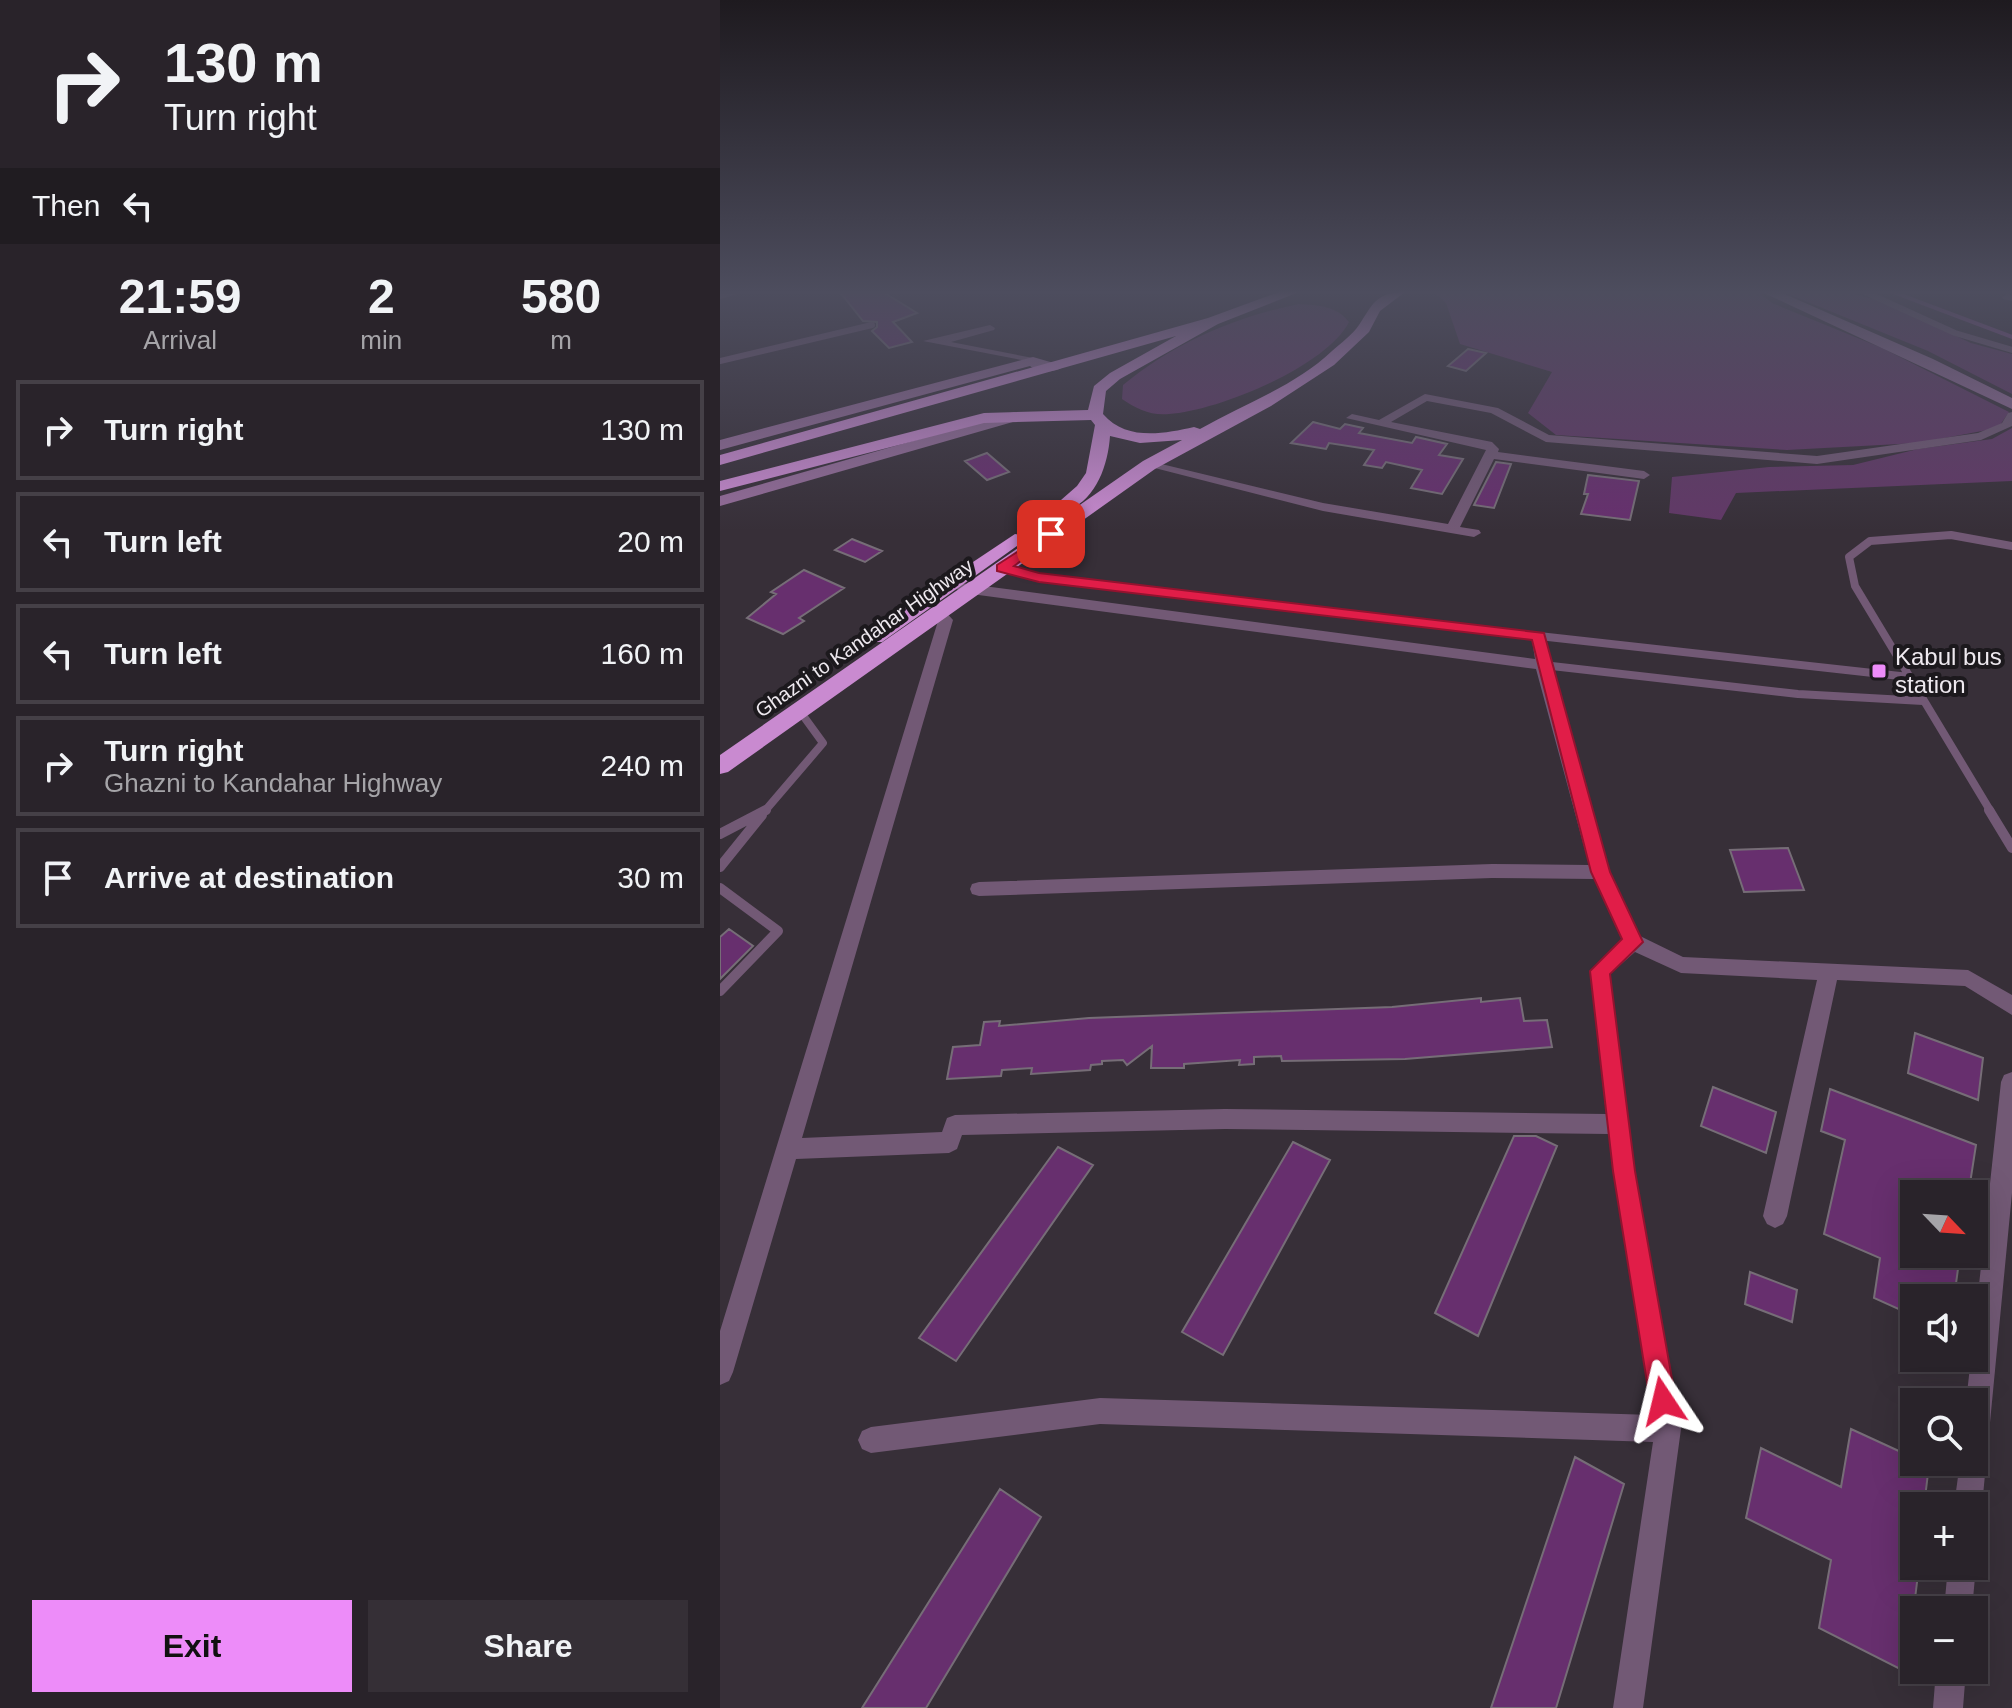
<!DOCTYPE html>
<meta charset="utf-8">
<style>
body{margin:0;font-family:Helvetica,sans-serif;background:#352f36;color:#f1f3f6;height:100vh;display:flex;flex-direction:column;font-size:30px;white-space:nowrap}
*{box-sizing:border-box;margin:0}
p{font-size:26px;color:#a5a4a8}
.icon{flex:none;width:44px;height:44px;fill:none;stroke:currentColor;stroke-width:2;stroke-linecap:round;stroke-linejoin:round}
.map{position:relative;flex:1;overflow:hidden}
.sheet{display:flex;flex-direction:column;background:#29232a;width:720px}
.sheet>*{flex:none}
.hud{background:#29232a;color:#f1f3f6;overflow:hidden}
.needle{width:52px;rotate:115deg}
.tools{position:absolute;left:1180px;top:1180px;display:grid;gap:16px}
.tools a{display:grid;place-items:center;width:88px;height:88px;border-radius:0px;background:#29232a;box-shadow:0 8px 32px #0002,0 0 0 2px #454047;font-size:40px}
.pin{position:absolute;display:grid;place-items:center;width:68px;height:68px;color:#fff;margin:-34px;border-radius:16px;box-shadow:0 4px 12px #0006}
.me{position:absolute;width:88px;margin:-44px;rotate:350deg;stroke-linejoin:round;filter:drop-shadow(0 0 6px #0008)}
.turn{display:flex;align-items:center;gap:28px;height:168px;padding:0 32px;font-size:36px}
.turn .icon{width:104px;height:104px;stroke-width:2.5}
.turn b{display:block;font-size:56px;line-height:68px}
.then{display:flex;align-items:center;height:76px;padding:0 32px;background:#0003;gap:16px;font-size:30px}
.eta{display:flex;justify-content:space-evenly;align-items:center;height:136px;text-align:center}
.eta b{font-size:48px;font-weight:800;line-height:56px}
.primary-button{display:flex;gap:16px;margin-top:auto;padding:16px 32px}
.primary-button a{flex:1;height:92px;border-radius:0px;background:#ed8cf9;color:#111;font-size:32px;font-weight:800;line-height:92px;text-align:center}
.primary-button a+a{background:#352f36;color:#f1f3f6}
ul{padding:0;list-style:none}
li{display:flex;align-items:center;gap:24px;height:100px;margin:0 16px 12px;padding:0 16px;border:4px solid #454047;border-radius:0px}
li div{flex:1}
li b{display:block;font-size:30px}
li em{font-style:normal}
main{display:flex;flex:1;min-height:0}
.map>svg:first-child{display:block}
.green{fill:#623867}
.lines{fill:none;stroke-linecap:round;stroke-linejoin:round}
.stream{stroke:#874c8e;stroke-width:4}
.building{fill:#672f6e;stroke:#766d77;stroke-width:2}
.lane-far2{stroke:#725975;stroke-width:6}
.lane-far1{stroke:#725975;stroke-width:8}
.lane{stroke:#725975;stroke-width:10}
.street{fill:#725975;fill-rule:evenodd}
.secondary{fill:#956d9a;fill-rule:evenodd}
.highway{fill:#c98ad0;fill-rule:evenodd}
.route{fill:#e11d48;stroke:#92132f;stroke-width:2}
.poi-dot{fill:#ed8cf9;stroke:#1c191d;stroke-width:3}
.labels{text-anchor:middle;stroke-width:8;stroke-linejoin:round;paint-order:stroke}
.far-street-label{font-size:20px;fill:#eee9ef;stroke:#1c191d}
.poi-label{font-size:24px;fill:#eee9ef;stroke:#1c191d;text-anchor:start}
</style>
<main>
<section class="sheet">
<div class="hud">
<div class="turn"><svg class="icon" aria-label="right" viewBox="0 0 24 24"><path d="M7 20v-9h11M14 6l5 5-5 5"/></svg><div><b>130 m</b>Turn right</div></div>
<div class="then">Then<svg class="icon" aria-label="left" viewBox="0 0 24 24"><path d="M17 20v-9H6M10 6l-5 5 5 5"/></svg></div>
</div>
<div class="eta">
<div><b>21:59</b><p>Arrival</p></div>
<div><b>2</b><p>min</p></div>
<div><b>580</b><p>m</p></div>
</div>
<ul>
<li><svg class="icon" aria-label="right" viewBox="0 0 24 24"><path d="M7 20v-9h11M14 6l5 5-5 5"/></svg><div><b>Turn right</b></div><em>130 m</em></li>
<li><svg class="icon" aria-label="left" viewBox="0 0 24 24"><path d="M17 20v-9H6M10 6l-5 5 5 5"/></svg><div><b>Turn left</b></div><em>20 m</em></li>
<li><svg class="icon" aria-label="left" viewBox="0 0 24 24"><path d="M17 20v-9H6M10 6l-5 5 5 5"/></svg><div><b>Turn left</b></div><em>160 m</em></li>
<li><svg class="icon" aria-label="right" viewBox="0 0 24 24"><path d="M7 20v-9h11M14 6l5 5-5 5"/></svg><div><b>Turn right</b><p>Ghazni to Kandahar Highway</p></div><em>240 m</em></li>
<li><svg class="icon" aria-label="arrive" viewBox="0 0 24 24"><path d="M6 21V4h12l-3 4 3 4H6"/></svg><div><b>Arrive at destination</b></div><em>30 m</em></li>
</ul>
<div class="primary-button"><a>Exit</a><a>Share</a></div>
</section>
<div class="map">
<svg width="1292" height="1708" viewBox="0 0 1292 1708">
<rect width="100%" height="100%" fill="#372f38"/>
<!-- green -->
<path class="green" d="M714 292H1038L1052 303 1162 348 1289 412 1278 428 1198 443 1067 450 836 435 808 413 832 372 740 344 726 303Z
M1063 292H1126L1161 301 1251 343 1292 354V394L1208 351Z
M579 304C598 305 617 306 629 322 606 367 497 411 449 414 431 416 417 409 402 399L403 385C454 343 514 317 579 304Z
M1292 428V481L1016 493 1001 520 949 513 952 477 1049 467 1133 465 1198 449 1272 439Z"/>
<g class="lines">
<!-- stream -->
<path class="stream" d="M1173 292 1292 337"/>
</g>
<!-- building -->
<path class="building" d="M120 292H163L197 313 173 322 192 342 169 348 152 331 157 327V322L143 321Z
M748 349 766 353 746 371 728 366Z
M593 422 620 429 625 424 643 428 639 433 692 443 696 437 727 444 719 455 743 459 722 494 691 488 702 470 666 462 662 468 644 465 654 450 609 443 606 449 571 443Z
M267 453 289 472 267 480 245 461Z
M776 462 791 464 774 508 754 505Z
M868 475 919 481 910 520 861 514 868 494H864Z
M132 539 162 551 145 562 115 550Z
M84 570 124 588 79 618 84 621 63 634 27 618 56 594 51 592Z
M1068 848 1084 890 1024 892 1010 850Z
M9 929 33 946 0 979V937Z
M761 998V1002L800 998 804 1021 827 1020 832 1047 685 1059 562 1061 561 1056 534 1057V1064L519 1065 520 1060 464 1064V1068H431L432 1046 407 1065 403 1060 382 1061V1064L371 1065 370 1070 311 1074 312 1068 282 1070 281 1076 227 1079 233 1047 260 1045 264 1022 280 1021 279 1026 369 1018 672 1007Z
M1195 1033 1263 1058 1258 1100 1188 1073Z
M993 1087 1056 1112 1046 1153 981 1126Z
M1110 1089 1256 1145 1249 1190 1239 1186 1238 1194H1194V1254H1240L1235 1291 1232 1290 1231 1298H1194V1316L1154 1298 1160 1258 1104 1234 1125 1140 1101 1131Z
M794 1136H816L837 1146 758 1336 715 1313Z
M573 1142 610 1160 503 1355 462 1332Z
M338 1147 373 1165 236 1361 199 1338Z
M1030 1272 1077 1290 1072 1322 1025 1304Z
M1131 1429 1194 1458V1462L1209 1465 1204 1506H1194V1566H1199L1186 1672 1099 1628 1111 1560 1026 1518 1041 1448 1121 1487Z
M855 1457 904 1484 836 1708H771Z
M280 1489 321 1517 206 1708H142Z"/>
<g class="lines">
<!-- lane-far2 -->
<path class="lane-far2" d="M1145 292 1235 333 1292 350
M0 361 152 325"/>
<!-- lane-far1 -->
<path class="lane-far1" d="M819 636 1189 677
M823 665 1078 694 1203 701
M44 812 103 743 79 710
M1271 812 1135 586 1129 557 1150 541 1231 535 1292 546"/>
<!-- lane -->
<path class="lane" d="M1269 810 1292 848
M0 834 46 810
M0 867 42 815
M0 888 58 931 0 991"/>
<!-- street -->
<path class="street" d="M19 292 18 294 0 299V293Z
M1287 294 1292 295V301L1283 299 1282 297Z
M270 325 275 328 274 330 231 342 313 358 319 361 317 363 203 341Z
M705 394 778 408 829 435 1097 456 1258 433 1282 423 1288 413 1292 412V426L1261 440 1097 464 826 442 771 413 707 401 671 422 772 442 779 449 778 452 924 471 930 475 924 479 774 459 740 527 759 530 761 533 754 537 603 511 423 465 429 461 603 503 728 524 766 450 626 418 632 414 659 420Z
M282 564 319 573 824 633 831 665 889 872 920 936 963 957 1248 970 1292 995V1015L1245 986 1117 980 1067 1216 1063 1224 1055 1228 1047 1224 1043 1216 1097 980 961 973 915 952 890 974 915 1171 961 1429 923 1708H893L933 1442 380 1424 151 1453 142 1449 138 1440 142 1431 151 1427 380 1398 933 1415 889 1134 505 1129 242 1135 237 1149 229 1153 76 1159 13 1372 9 1381 0 1385V1331L218 621 212 613 214 610H224L233 620 82 1138 222 1132 227 1118 235 1115 505 1109 886 1114 870 971 902 940 874 879 772 878 259 896 252 894 250 889 252 884 259 882 772 864 869 865 816 669 251 594 233 588V582L815 659 812 640 319 581 277 571 275 568Z
M1292 1072V1193L1262 1506 1254 1517V1506H1234L1240 1462H1254V1402H1246L1251 1358H1254V1331L1281 1082 1284 1075Z
M1254 1561 1256 1566 1252 1610H1224L1228 1566H1254Z
M1216 1670H1246L1243 1708H1213Z"/>
<!-- secondary -->
<path class="secondary" d="M1042 292H1060L1213 359 1292 398V409Z
M313 357 344 366C337 373 318 373 310 366L0 450V440Z
M294 412 300 414V420L0 506V496Z"/>
<!-- highway -->
<path class="highway" d="M559 292H579L498 324 400 379 386 391 383 414C406 441 443 434 474 427L480 429C524 404 575 386 612 351 621 343 632 335 639 325 653 304 656 292 685 292L660 311 649 332 614 365 551 406 435 469 8 772 0 774V755L423 461 462 440 420 443 390 436C388 466 375 504 342 512L333 507 357 486 366 473 375 425 371 420 264 423 0 491V481L264 413 368 410 374 386 390 373 456 336 0 465V455L488 318Z
M295 534 301 535 304 539 301 543 162 642H148L145 637 148 632Z"/>
</g>
<!-- sky -->
<linearGradient id="sky" x2="0" y2="1"><stop stop-color="#1e1a1f"/><stop offset="0.55" stop-color="#4d4d5e"/><stop offset="1" stop-color="#4d4d5e" stop-opacity="0"/></linearGradient>
<rect width="1292" height="531" fill="url(#sky)"/>
<!-- route -->
<path class="route" d="M331 530 338 534 336 536 294 566 319 573 824 633 890 872 923 942 890 974 915 1171 956 1401 952 1410 943 1414 934 1410 930 1401 893 1171 870 971 902 939 871 872 812 640 319 582 277 571V565Z"/>
<!-- markers -->
<rect class="poi-dot" x="1151" y="663" width="16" height="16" rx="4"/>
<g class="labels">
<!-- far-street labels -->
<g class="far-street-label">
<text transform="translate(144 638) rotate(-35)" y="7">Ghazni to Kandahar Highway</text>
</g>
<!-- poi labels -->
<g class="poi-label">
<text x="1175" y="665">Kabul bus<tspan x="1175" dy="28">station</tspan></text>
</g>
</g>
</svg>
<div class="tools">
<a><svg class="needle" viewBox="-14 -14 28 28"><path d="M0-13l5 13h-10z" fill="#e53935"/><path d="M0 13l5-13h-10z" fill="#a5a4a8"/></svg></a>
<a><svg class="icon" aria-label="sound" viewBox="0 0 24 24"><path d="M4 9h4l5-4v14l-5-4H4zM17 9q2 3 0 6"/></svg></a>
<a><svg class="icon" aria-label="search" viewBox="0 0 24 24"><circle cx="10" cy="10" r="6"/><path d="M15 15l6 6"/></svg></a>
<a>+</a>
<a>−</a>
</div>
<div class="pin" style="left:331px;top:534px;background:#d93025"><svg class="icon" aria-label="arrive" viewBox="0 0 24 24"><path d="M6 21V4h12l-3 4 3 4H6"/></svg></div>
<svg class="me" style="left:943px;top:1401px" viewBox="-20 -20 40 40"><path d="M0-17L14 15 0 8-14 15z" fill="#e11d48" stroke="#fff" stroke-width="4"/></svg>
</div>
</main>
